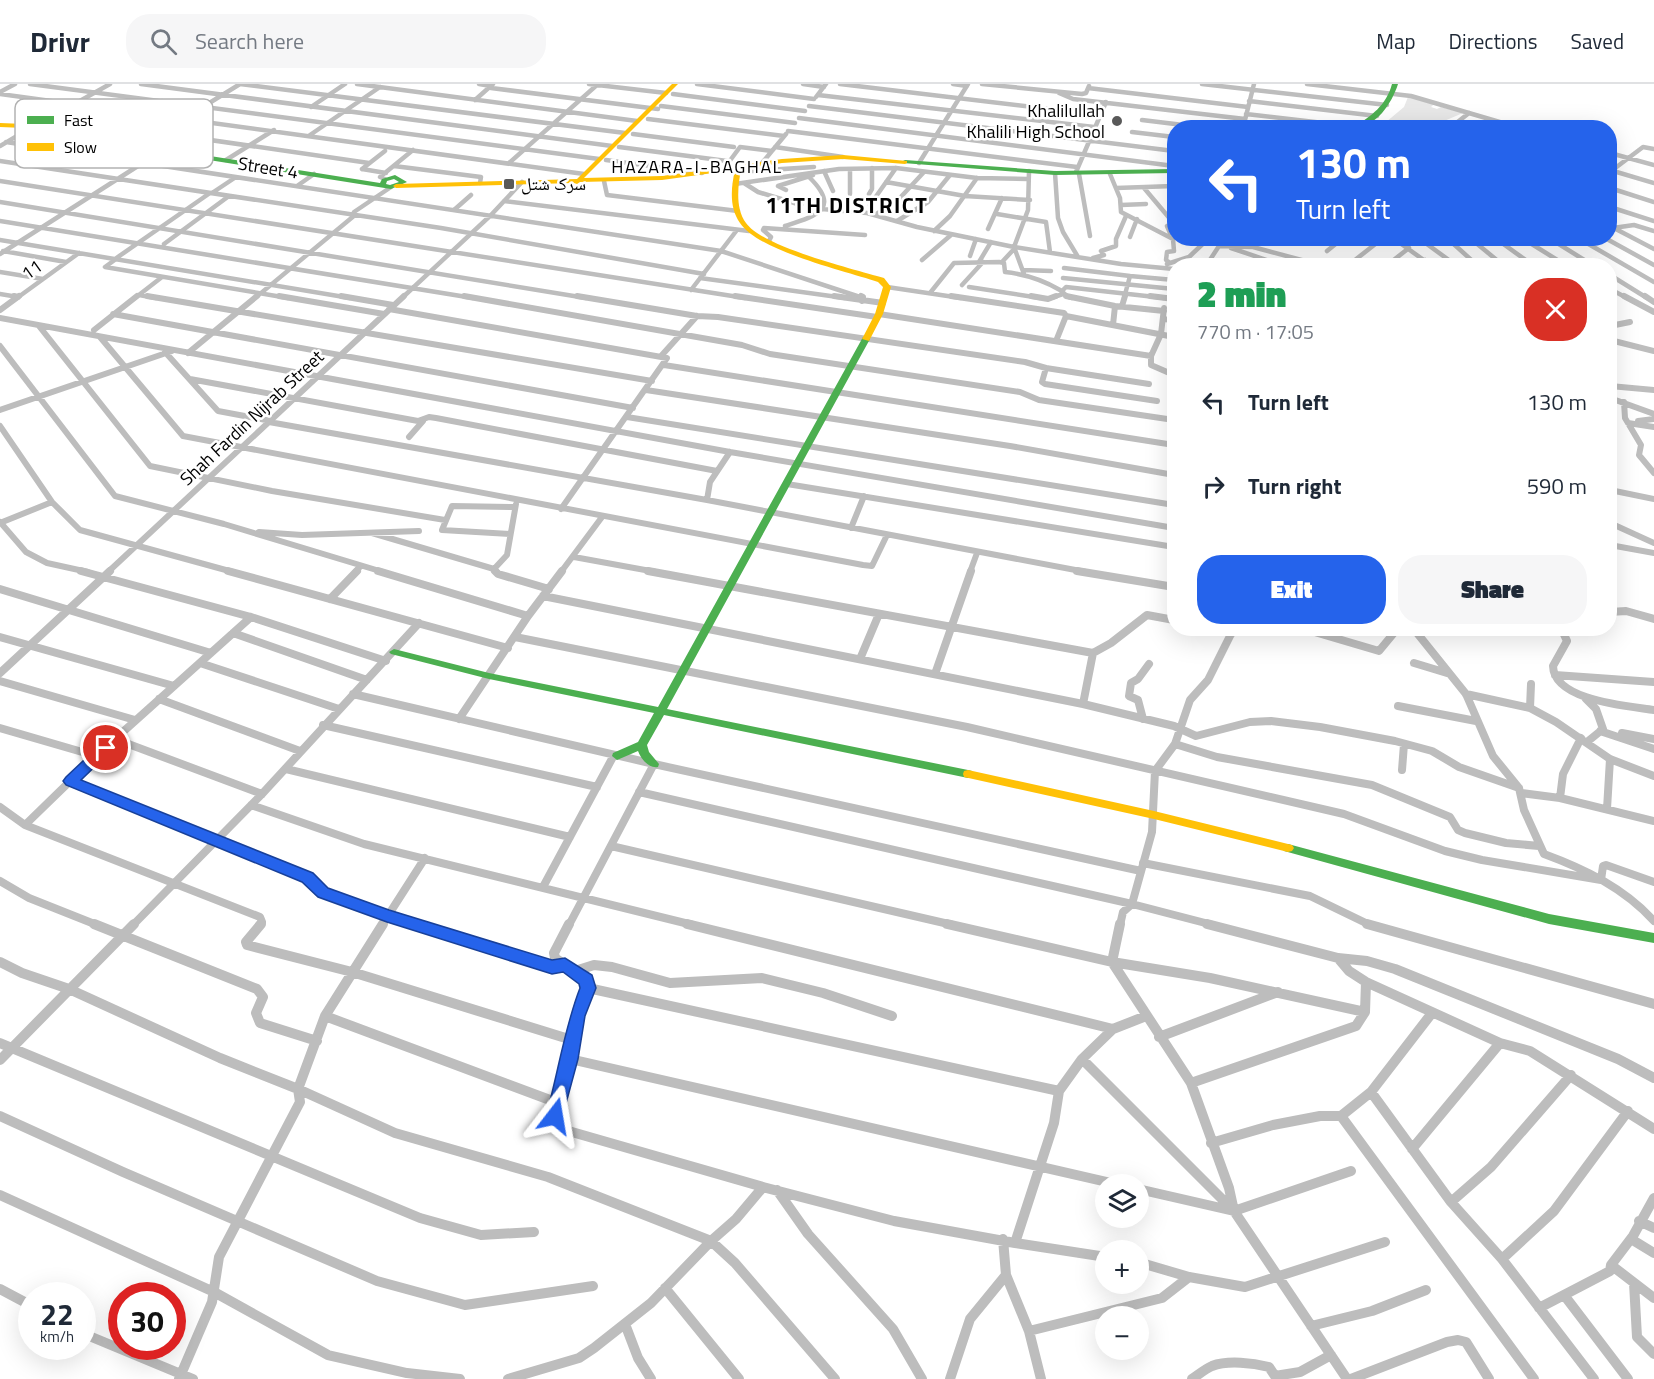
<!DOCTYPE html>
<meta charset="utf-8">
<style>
body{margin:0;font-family:"Titillium Web","Noto Naskh Arabic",sans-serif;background:#f6f6f7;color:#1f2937;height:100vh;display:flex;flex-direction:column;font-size:22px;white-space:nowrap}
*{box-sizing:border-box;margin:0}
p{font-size:20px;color:#747a83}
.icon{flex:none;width:33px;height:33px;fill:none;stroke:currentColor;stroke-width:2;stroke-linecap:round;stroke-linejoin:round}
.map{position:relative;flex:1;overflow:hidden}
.panel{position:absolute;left:1167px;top:174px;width:450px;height:378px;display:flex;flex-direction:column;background:#fff;border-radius:24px;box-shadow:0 6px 24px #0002}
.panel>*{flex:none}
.banner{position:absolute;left:1167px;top:36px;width:450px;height:126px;border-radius:24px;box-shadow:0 6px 24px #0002;background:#2563eb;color:#fff;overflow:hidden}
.buttons{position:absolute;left:1095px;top:1090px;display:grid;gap:12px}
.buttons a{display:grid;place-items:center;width:54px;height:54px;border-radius:50%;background:#fff;box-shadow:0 6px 24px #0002;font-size:30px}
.speed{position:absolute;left:18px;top:1198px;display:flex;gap:12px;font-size:30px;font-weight:700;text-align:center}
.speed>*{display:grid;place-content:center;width:78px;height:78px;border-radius:50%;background:#fff;box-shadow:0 6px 24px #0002;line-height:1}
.speed small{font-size:15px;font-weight:400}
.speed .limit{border:9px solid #d22;background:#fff;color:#111}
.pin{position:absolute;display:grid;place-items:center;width:51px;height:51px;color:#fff;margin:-26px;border:3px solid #fff;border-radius:50%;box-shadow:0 2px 6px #0007}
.me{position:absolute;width:66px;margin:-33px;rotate:14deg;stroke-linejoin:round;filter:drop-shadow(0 0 4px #0008)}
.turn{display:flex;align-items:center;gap:21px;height:126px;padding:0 30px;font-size:27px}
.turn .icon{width:78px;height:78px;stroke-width:2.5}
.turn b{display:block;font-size:42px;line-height:51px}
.round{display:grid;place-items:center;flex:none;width:63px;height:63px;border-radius:24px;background:#f6f6f7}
.headline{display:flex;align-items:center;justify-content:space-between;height:102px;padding:0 30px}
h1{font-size:36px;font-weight:800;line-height:45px;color:#1e9e55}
.action{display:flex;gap:12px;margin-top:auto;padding:12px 30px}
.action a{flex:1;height:69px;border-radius:24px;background:#2563eb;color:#fff;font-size:24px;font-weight:800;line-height:69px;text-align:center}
.action a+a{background:#f6f6f7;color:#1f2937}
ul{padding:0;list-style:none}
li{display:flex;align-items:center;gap:18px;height:84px;padding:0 30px}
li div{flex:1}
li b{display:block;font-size:22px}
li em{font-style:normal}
header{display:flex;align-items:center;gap:36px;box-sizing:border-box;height:84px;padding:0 30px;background:#fff;border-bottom:2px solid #e0e1e3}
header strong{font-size:28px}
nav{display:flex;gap:33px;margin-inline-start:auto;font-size:21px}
.search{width:420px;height:54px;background:#f6f6f7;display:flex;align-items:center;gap:15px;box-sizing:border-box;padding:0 21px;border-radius:24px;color:#747a83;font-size:22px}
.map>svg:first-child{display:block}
.green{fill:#e8e8e8}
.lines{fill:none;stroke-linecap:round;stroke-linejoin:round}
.street-far3{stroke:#bdbdbd;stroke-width:4.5}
.street-far2{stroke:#bdbdbd;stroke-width:6}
.street-far1{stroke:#bdbdbd;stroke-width:8}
.street{stroke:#bdbdbd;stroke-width:10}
.fast{fill:#4caf50;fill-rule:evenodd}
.slow{fill:#ffc107;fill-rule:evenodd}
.route{fill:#2563eb;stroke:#184099;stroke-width:1.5}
.poi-dot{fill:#595959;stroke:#fff;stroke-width:2}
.labels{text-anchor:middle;stroke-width:5;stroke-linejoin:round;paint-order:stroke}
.far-poi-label{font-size:18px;fill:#000;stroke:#fff;text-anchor:end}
.far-neighbourhood-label{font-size:18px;letter-spacing:1.5px;fill:#000;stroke:#fff}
.far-street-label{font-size:18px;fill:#000;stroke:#fff}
.far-district-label{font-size:22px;font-weight:bold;letter-spacing:1.5px;fill:#000;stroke:#fff}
.key{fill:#fff;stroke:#b2b2b2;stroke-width:1.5}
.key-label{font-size:16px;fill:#000}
</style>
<header>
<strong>Drivr</strong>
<div class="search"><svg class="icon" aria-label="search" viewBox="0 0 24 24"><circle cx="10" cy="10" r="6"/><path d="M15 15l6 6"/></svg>Search here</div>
<nav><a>Map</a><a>Directions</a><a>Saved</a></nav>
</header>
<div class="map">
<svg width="1654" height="1295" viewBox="0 0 1654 1295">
<rect width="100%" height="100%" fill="#fff"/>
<!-- green -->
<path class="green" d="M1408 13 1434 20 1431 23 1437 25 1441 23 1463 29 1430 43 1379 44 1404 23Z"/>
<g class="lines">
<!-- street-far3 -->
<path class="street-far3" d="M30 0 599 75
M141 0 612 62
M240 0 625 49
M357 0 637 37
M479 0 491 2
M589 0 666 9
M697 0 814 15
M803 0 824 3
M840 0 1101 31
M953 0 967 2
M982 0 1082 10 1086 9 1089 2
M1202 0 1387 21
M1307 0 1411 12 1520 44
M491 4 658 25
M1088 4 1248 23
M0 8 15 0
M1059 9 1073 15 1245 35
M0 10 584 90
M673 10 805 27
M818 11 1094 43
M816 13 826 0
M475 16 493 0
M1249 17 1377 32
M661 22 795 39
M809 22 1174 67
M311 23 345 0
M24 29 369 79
M1246 30 1358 43
M185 34 240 0
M799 34 1174 82
M648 35 784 52
M1142 36 1208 44
M1364 40 1369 44
M37 41 110 0
M1243 44 1254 0
M1450 44 1469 29
M788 47 1077 83
M1132 48 1174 53
M633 50 734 63
M310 51 380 3
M99 56 162 17
M6 58 721 167 863 214
M0 62 22 49
M619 63 727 77
M775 63 843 73
M1610 69 1654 81
M226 76 274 46
M606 76 702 89
M0 77 441 144 704 190
M509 79 598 0
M762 79 786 50
M919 79 968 0
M394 82 481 93 480 99
M362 85 385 67
M362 85 386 89
M850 85V110
M723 86 740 63 772 67
M1610 86 1654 99
M824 87 833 107
M737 88 814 83
M1076 88 1106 18
M1610 88 1643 63 1654 65
M1055 89 1058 134 1063 148 1078 173
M1079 90 1090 152
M1110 90 1120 114 1121 128 1173 155 1174 167 1167 168 1166 176 1169 178
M385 95 380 93 413 66
M0 97 745 214
M604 97 607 111 738 127
M886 98 965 112 1030 116
M744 99 758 108 801 121
M735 100 839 85 896 84 977 94 1028 95
M297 102 314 90
M1116 104 1174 102
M1144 104 1171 136
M1610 104 1654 118
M786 106 778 102 813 91
M212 109 236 93
M869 110 872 105V84
M504 117 749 147
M0 118 586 214
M870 121 896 84
M1121 121 1146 120
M1610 123 1654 137
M822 125 867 129 917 143 1014 163 1121 180 1174 185
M454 126 471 111
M997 130 1046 138 1050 168
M875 131 898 116 924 88
M0 137 473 214
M897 137 928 118 950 91
M785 142C816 132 842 125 809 93
M1610 142 1654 165
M1613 144 1634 141 1654 147
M988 145 1002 114
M934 147 950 132 977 94
M1170 149 1167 142 1171 141V136
M1130 153 1137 135
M1393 154 1432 182
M1447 154 1478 182
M1470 154 1504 182
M1495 154 1534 182
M1522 154 1567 182
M1549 154 1594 182
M1578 154 1654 198
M1605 154 1654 181
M1420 155 1457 182
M0 156 350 214
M769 157 771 153 763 146 764 144 865 151
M1301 157 1305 154
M1398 157 1424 155
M164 160 229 112
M1231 164 1284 182
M3 167 66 178
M1327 167 1343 154
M0 170 163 66
M970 172 976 155
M1093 174 1104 171 1101 167 1116 162V155L1126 132
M115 175 210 109
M116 175 105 183 288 214
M922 176 951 151
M1211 176 1241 182
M1355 176 1383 154
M979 178 991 158
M1002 178 1015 164
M1167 180 1189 173 1209 154
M1206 182 1219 162 1253 163 1324 182
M1386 182 1409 164
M1418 182 1425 176
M1064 184 1130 192 1124 214
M1023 186 1051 187
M0 188 43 195
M1024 190 1014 163 1028 126 1029 87
M1610 191 1647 214
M1130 192 1174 196
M700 194 845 214
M1063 194 1174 205
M962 201 983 178
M887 203 961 214
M969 203 1040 214
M1610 205 1627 214
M691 206 737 146
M1062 207 1066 203 1164 214
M930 209 954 179 999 178 1004 179 1005 188C1024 190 1043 196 1060 206 1065 209 1065 213 1072 214
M0 210 18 213
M139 211 156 214
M17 214 79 169
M135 214 162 193
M255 214 355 131 354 128 391 103
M402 214 491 131 522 98
M1051 214 1063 210"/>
<!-- street-far2 -->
<path class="street-far2" d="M14 212 18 213
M147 212 652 297
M279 212 384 230
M341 212 393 221
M464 212 742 261 770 270 1020 308 1039 316 1174 336
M577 212 697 232 718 233 1025 278 1046 284 1149 300
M735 212 877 233
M834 212 883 219
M861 212 863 213 862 217
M951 212 1064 229 1066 232 1174 253
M1031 212 1048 215 1056 212
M1066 212 1115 222 1164 227
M1150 212 1174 215
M1624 212 1654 228
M1645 212 1654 218
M1122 222 1125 212
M1164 224 1161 250 1151 272V281L1174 291
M389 225 667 274 561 425
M0 226 19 212
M113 230 633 324
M879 230 1151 272
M0 234 730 368 1174 444
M1163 235 1174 236
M1113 241 1115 222
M39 242 150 382 272 407 445 436
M1610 242 1630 238
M94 246 137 212
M100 253 183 352 863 481 872 482 887 451
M1610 256 1654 267
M1056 257 1066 232
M0 262 115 412 224 440 383 488
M165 268 218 327 271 337
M188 269 257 212
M662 271 697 232
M664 281 1174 361
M1046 284 1042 298 1045 300 1157 317
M190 295 418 337 429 333 436 334 717 387
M1610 302 1654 306
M646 306 1010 362 1174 391
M1610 314 1654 330
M1624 318 1625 334 1641 361 1639 371 1654 389
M0 326 172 267
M627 333 1174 421
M1638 337 1654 335
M269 338 707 416 1086 488
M1628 339 1654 343
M0 342 52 418 80 446 233 488
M409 353 423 337
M787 400 1174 463
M1610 406 1654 415
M707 416 710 398 730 368
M0 438 26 468 47 479 88 488
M0 439 52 418
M1610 439 1654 459
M851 444 864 412
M259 448 302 451 419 447
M372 449 494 485 497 488
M510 450 442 446 452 422 515 423
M1610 461 1654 469
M574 473 656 488
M494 485 507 471 516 420
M108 488 404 212
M355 488 361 482
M561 488 602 433
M970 488 977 469"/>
<!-- street-far1 -->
<path class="street-far1" d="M81 487 251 533 386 577
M228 487 508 564
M378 487 528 532
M495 487 498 490 549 505
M648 487 1093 569 1111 559 1147 531 1174 536
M1077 487 1174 503
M0 505 211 569
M543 512 1083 620 1174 642 1196 652 1250 638 1271 637 1320 643 1395 657 1432 667 1459 683 1519 704
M330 515 357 487
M1610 528 1626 527 1654 535
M1212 544 1232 549
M1301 544 1379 567 1398 544
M1413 544 1466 610 1493 672 1519 704 1524 726 1544 770C1585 785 1624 804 1654 837
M1561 544 1567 557 1553 582C1554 617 1628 622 1654 626
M233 549 367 596
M0 553 174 602
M515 553 967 643 1344 730 1445 767 1482 776 1601 796 1603 782 1606 781 1654 798
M860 575 879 530
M200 579 339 625
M1414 579 1447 589
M0 589 110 487
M935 590 971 487
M1555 591 1654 598
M0 597 135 636
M353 610 654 680 1141 787
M1466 610 1530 624 1556 638 1610 675 1654 692
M159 615 300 667
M1586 615 1596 625 1603 645 1587 658
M1083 620 1093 569
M1398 622 1476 637
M1530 624 1531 600
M459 635 528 532 562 487
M1143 635 1138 616 1129 612 1131 599 1138 595 1149 580
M323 641 597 703
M0 644 96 672
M1600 647 1654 665
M1622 649 1654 655
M115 655 262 710
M1175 660 1217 673 1372 701 1450 733 1458 746 1465 749 1506 759 1539 762
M286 685 570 753
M1402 686 1404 660
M70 697 308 794 323 809 417 841
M639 708 1132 820 1213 841
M1521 709 1560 714 1654 737
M1560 714 1563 690 1581 654
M251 721 364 760 693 841
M0 723 25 741 260 833 262 838 259 841
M1607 725 1610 675
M25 741 96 672 251 533
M611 762 953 841
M1143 779 1310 812 1370 841
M0 797 29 814 97 841
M543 803 614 671
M133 841 262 710 419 539
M382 841 425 774
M569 841 654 680
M1120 841 1123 828 1132 820 1152 748 1155 687 1175 660 1190 616 1208 596 1234 544"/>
<!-- street -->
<path class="street" d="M94 840 257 905 263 913 256 929 260 939 317 957
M261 840 246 858 247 861 352 888 572 956
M412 840 552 883 565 881
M569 840 554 869 555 874 587 896 588 904 577 932 570 975 555 1032 558 1044 763 1103 894 1137 1015 1159 1054 1039 1059 1007 1082 975 1113 945 1146 932
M687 840 1113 945
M947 840 1112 878 1210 894 1365 928
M1120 840 1112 878 1191 999 1229 1104 1234 1127 1347 1295
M1207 840 1338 874 1367 877 1395 885 1618 975 1654 994
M1367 840 1654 920
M1338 874 1349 887 1366 898 1500 959 1530 967 1654 1045
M0 878 22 889 69 905 220 974 298 1005 395 1049 548 1093 711 1157 735 1179 835 1295
M575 887 594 881 612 883 670 899 762 894 823 909 892 932
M588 904 1059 1007
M325 932 558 1019
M1159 953 1278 908
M0 959 420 1134 481 1151 534 1148
M570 975 1120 1101
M1082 975 1233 1126
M0 976 134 840
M1191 999 1356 942 1365 928 1366 898
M1371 1008 1451 1118 1502 1175 1594 1295
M0 1032 123 1088 377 1197 465 1221 593 1202
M1341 1032 1534 1295
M1211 1059 1273 1041 1320 1032H1341L1371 1008 1432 929
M1412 1065 1500 959
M1138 1105 1234 1127 1351 1087
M777 1106 808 1150 893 1245 922 1295
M0 1111 214 1208 328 1271 407 1289 460 1295
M1451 1118 1491 1083 1571 991
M1639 1137 1654 1144
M1631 1155 1654 1169
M1015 1159 1106 1173
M1502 1175 1554 1127 1628 1027
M1138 1178 1189 1193 1245 1203 1385 1158
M1611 1181 1654 1214
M1006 1191 1029 1247 1041 1295
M1634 1199 1637 1253 1654 1270
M665 1204 739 1295
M0 1205 32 1222
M1564 1211 1628 1295
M1539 1224 1610 1187 1611 1181 1633 1152 1654 1114
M625 1240 638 1274 651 1295
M1311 1242 1372 1227 1426 1206
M1029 1247 1162 1214 1189 1193
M82 1249 193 1295
M1275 1292 1300 1288 1331 1271
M179 1295 212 1218 219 1173 300 1018 298 1005 325 932 383 840
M508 1295 579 1274 594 1264 651 1219 711 1157 736 1135 763 1103
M950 1295 970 1235 1006 1191 1003 1155
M1192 1295C1198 1291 1205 1285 1212 1282 1228 1276 1253 1279 1269 1283L1275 1292
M1351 1295 1447 1258 1458 1256 1466 1258 1489 1295"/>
<!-- fast -->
<path class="fast" d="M1392 0H1398C1392 19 1376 44 1353 44 1372 31 1386 22 1392 0Z
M30 39 45 45 46 46 44 48H58L380 99 382 95 395 91 407 98 391 105 58 52 31 50 25 52 15 47ZM30 43 35 45 25 48 23 47ZM394 95 399 98 390 101 386 100 387 97Z
M905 76 1055 87 1174 85V89L1055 91 903 79V77Z
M863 253 870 255 667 625 968 686 972 687 973 690 972 693 968 694 664 631 647 661 649 668 659 680 658 683C649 685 641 675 638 667L617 676 612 672 613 669 638 658 654 629 489 595 391 570 389 568 394 565 489 589 658 623Z
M1288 760 1549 830 1654 849V859L1549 840 1284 767 1282 764 1284 761Z"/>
<!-- slow -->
<path class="slow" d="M672 0H678L584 94 662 92 782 75 843 71 907 77V79L905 80 843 75 782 79 741 85C738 102 735 124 746 139 763 163 853 185 884 194L891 203 883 230 869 257 862 255 875 230 883 203 878 198C846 187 758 167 740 139 729 124 731 103 735 86L662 96 580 98 577 100 574 99 396 104 393 102 396 100 577 95Z
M0 39 25 40 28 42 25 44 0 43Z
M968 686 1154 727 1288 760 1292 761 1294 764 1292 767 1288 768 1154 735 964 693 963 690 964 687Z"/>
</g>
<!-- route -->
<path class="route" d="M106 659 113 664 111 667 81 696 313 789 328 804 389 826 552 876 565 874 592 891 596 904 585 932 578 975 561 1038 555 1040 549 1038 546 1032C558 990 564 945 580 904L579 900 563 888 552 890 387 838 318 813 302 798 66 701 63 697 66 693 101 660Z"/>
<!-- markers -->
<g class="poi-dot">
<circle cx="1117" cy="37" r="6"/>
<rect x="503" y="94" width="12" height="12" rx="3"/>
</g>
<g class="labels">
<!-- far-poi labels -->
<g class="far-poi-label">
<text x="1105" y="33">Khalilullah<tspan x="1105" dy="21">Khalili High School</tspan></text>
<text x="521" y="106" text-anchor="start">سرک شتل</text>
</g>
<!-- far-neighbourhood labels -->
<g class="far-neighbourhood-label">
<text x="697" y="89">HAZARA-I-BAGHAL</text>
</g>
<!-- far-street labels -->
<g class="far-street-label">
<text transform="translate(268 84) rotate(9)" y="6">Street 4</text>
<text transform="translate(32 186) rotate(-36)" y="6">11</text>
<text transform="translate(252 334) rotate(-43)" y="6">Shah Fardin Nijrab Street</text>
</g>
<!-- far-district labels -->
<g class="far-district-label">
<text x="847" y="129">11TH DISTRICT</text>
</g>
</g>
<!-- legend -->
<rect x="15" y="15" width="198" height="69" rx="9" class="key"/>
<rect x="27" y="32" width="27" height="8" fill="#4caf50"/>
<rect x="27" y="59" width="27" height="8" fill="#ffc107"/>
<g class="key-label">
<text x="64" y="42">Fast</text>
<text x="64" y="69">Slow</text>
</g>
</svg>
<div class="buttons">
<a><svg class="icon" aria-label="layers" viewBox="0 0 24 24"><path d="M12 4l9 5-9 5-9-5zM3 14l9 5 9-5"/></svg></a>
<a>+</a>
<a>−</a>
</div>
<div class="speed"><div>22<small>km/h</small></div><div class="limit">30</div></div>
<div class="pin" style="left:106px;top:664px;background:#d93025"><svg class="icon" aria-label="arrive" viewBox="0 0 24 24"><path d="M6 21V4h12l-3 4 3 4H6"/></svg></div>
<svg class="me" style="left:555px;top:1032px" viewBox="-20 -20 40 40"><path d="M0-17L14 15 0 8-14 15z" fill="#2563eb" stroke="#fff" stroke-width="4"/></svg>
<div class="banner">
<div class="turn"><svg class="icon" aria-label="left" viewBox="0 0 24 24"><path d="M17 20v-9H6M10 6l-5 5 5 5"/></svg><div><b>130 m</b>Turn left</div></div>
</div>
<section class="panel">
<div class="headline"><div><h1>2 min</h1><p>770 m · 17:05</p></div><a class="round" style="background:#d93025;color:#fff"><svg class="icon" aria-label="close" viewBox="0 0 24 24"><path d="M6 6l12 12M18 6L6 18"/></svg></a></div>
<ul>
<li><svg class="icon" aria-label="left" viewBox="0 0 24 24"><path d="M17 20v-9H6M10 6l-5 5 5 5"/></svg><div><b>Turn left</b></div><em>130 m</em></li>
<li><svg class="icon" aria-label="right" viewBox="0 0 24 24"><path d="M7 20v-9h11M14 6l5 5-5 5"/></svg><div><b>Turn right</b></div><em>590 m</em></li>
</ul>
<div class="action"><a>Exit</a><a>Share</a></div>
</section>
</div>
